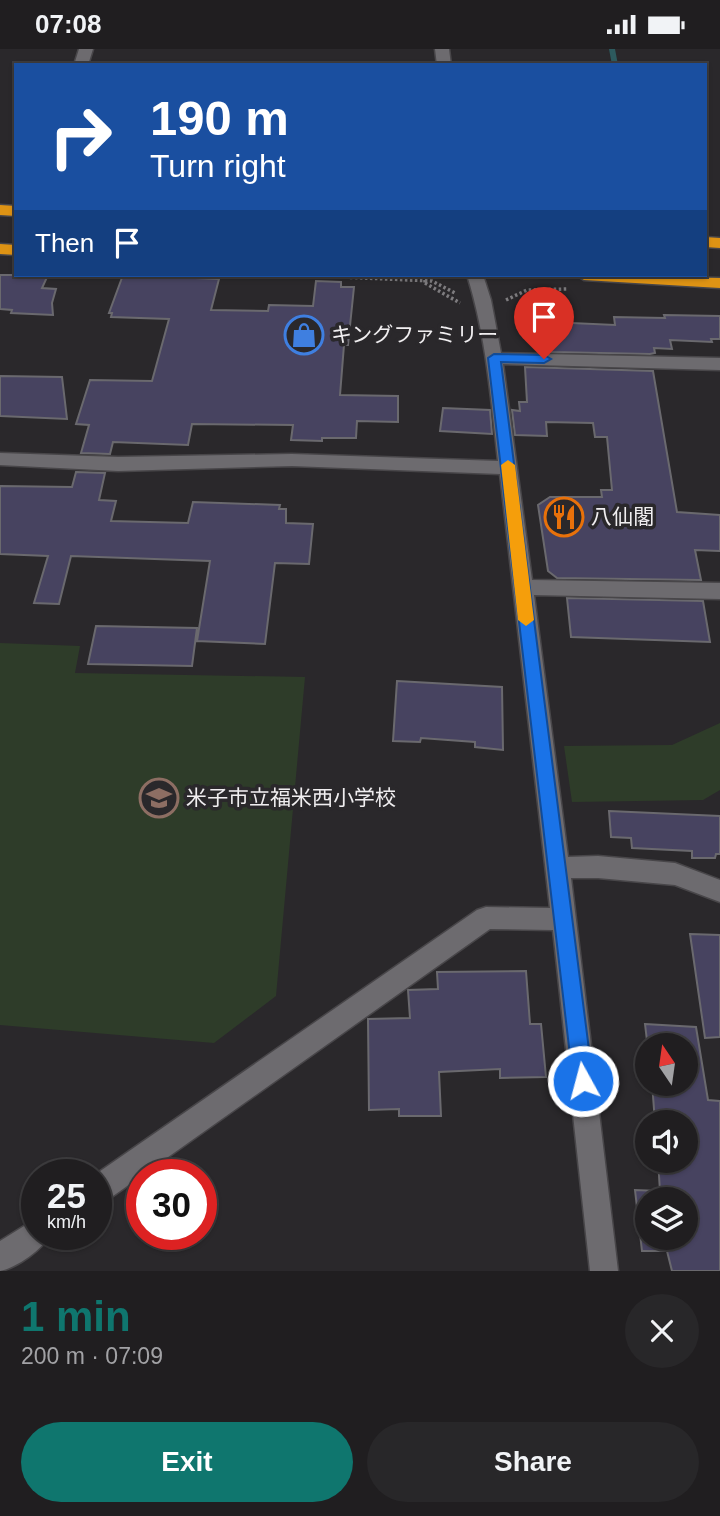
<!DOCTYPE html>
<meta charset="utf-8">
<style>
body{margin:0;font-family:Arial,"Noto Sans JP",sans-serif;background:#282729;color:#f1f3f6;height:100vh;display:flex;flex-direction:column;font-size:26px;white-space:nowrap}
*{box-sizing:border-box;margin:0}
p{font-size:23px;color:#a2a2a5}
.icon{flex:none;width:38px;height:38px;fill:none;stroke:currentColor;stroke-width:2;stroke-linecap:round;stroke-linejoin:round}
.map{position:relative;height:1222px;overflow:hidden}
.drawer{display:flex;flex-direction:column;background:#201e20;flex:1}
.drawer>*{flex:none}
.banner{position:absolute;left:14px;top:14px;width:693px;height:214px;border-radius:0px;box-shadow:0 2px 5px #0004,0 0 0 2px #3d3c3e;background:#1a4fa0;color:#fff;overflow:hidden}
.needle{width:46px;rotate:347deg}
.buttons{position:absolute;left:635px;top:984px;display:grid;gap:14px}
.buttons a{display:grid;place-items:center;width:63px;height:63px;border-radius:50%;background:#201e20;box-shadow:0 2px 5px #0004,0 0 0 2px #3d3c3e;font-size:35px}
.speed{position:absolute;left:21px;top:1110px;display:flex;gap:14px;font-size:35px;font-weight:700;text-align:center}
.speed>*{display:grid;place-content:center;width:91px;height:91px;border-radius:50%;background:#201e20;box-shadow:0 2px 5px #0004,0 0 0 2px #3d3c3e;line-height:1}
.speed small{font-size:18px;font-weight:400}
.speed .limit{border:10px solid #d22;background:#fff;color:#111}
.pin{position:absolute;display:grid;place-items:center;width:60px;height:60px;color:#fff;margin:-72px -30px;border-radius:50% 50% 50% 0;rotate:-45deg;box-shadow:0 0 7px #0007}
.pin .icon{rotate:45deg}
.me{position:absolute;width:77px;margin:-38px;rotate:353deg;stroke-linejoin:round;filter:drop-shadow(0 0 5px #0008)}
.turn{display:flex;align-items:center;gap:24px;height:147px;padding:0 21px;font-size:32px}
.turn .icon{width:91px;height:91px;stroke-width:2.5}
.turn b{display:block;font-size:49px;line-height:60px}
.then{display:flex;align-items:center;height:66px;padding:0 21px;background:#0003;gap:14px;font-size:26px}
.round{display:grid;place-items:center;flex:none;width:74px;height:74px;border-radius:37px;background:#282729}
.overview{display:flex;align-items:center;justify-content:space-between;height:119px;padding:0 21px}
h1{font-size:42px;font-weight:700;line-height:52px;color:#0f766e}
.primary-button{display:flex;gap:14px;margin-top:auto;padding:14px 21px}
.primary-button a{flex:1;height:80px;border-radius:42px;background:#0f766e;color:#fff;font-size:28px;font-weight:700;line-height:80px;text-align:center}
.primary-button a+a{background:#282729;color:#f1f3f6}
.status{display:flex;justify-content:space-between;align-items:center;height:49px;padding:0 35px;background:#201e20;direction:ltr}
.status svg{height:19px;fill:currentColor}
.map>svg:first-child{display:block}
.green{fill:#2e3c29}
.lines{fill:none;stroke-linecap:round;stroke-linejoin:round}
.stream{fill:#2d5a5e;fill-rule:evenodd}
.building{fill:#474360;stroke:#6a696e;stroke-width:2;fill-rule:evenodd}
.minor-casing{stroke:#484649;stroke-width:3}
.highway-casing{stroke:#484649;stroke-width:3}
.path{stroke:#7e7c7f;stroke-width:3.5;stroke-dasharray:2.5 2.5;stroke-linecap:butt}
.minor{fill:#6d6b6f;fill-rule:evenodd}
.highway{fill:#de9314;fill-rule:evenodd}
.path-bridge{stroke:#7e7c7f;stroke-width:3.5;stroke-dasharray:2.5 2.5;stroke-linecap:butt}
.route{fill:#1a73e8;stroke:#114b97;stroke-width:2}
.slow{fill:#f59e0b}
.labels{text-anchor:middle;stroke-width:7;stroke-linejoin:round;paint-order:stroke}
.poi-label{font-size:21px;fill:#f0eef0;stroke:#2a282b;text-anchor:start}
</style>
<div class="status"><b>07:08</b><svg viewBox="0 0 49 12"><path d="M0 12V9h3v3zM5 12V6h3v6zM10 12V3h3v9zM15 12V0h3v12zM26 1h20v11H26zM47 4h2v5h-2z"/></svg></div>
<div class="map">
<svg width="720" height="1222" viewBox="0 0 720 1222">
<rect width="100%" height="100%" fill="#2a282b"/>
<!-- green -->
<path class="green" d="M0 594 80 597 75 624 305 628 276 947 214 994 0 976Z
M720 674V741L703 751 572 753 564 697 672 696Z"/>
<g class="lines">
<!-- stream -->
<path class="stream" d="M609 0H615L618 16H612Z"/>
</g>
<!-- building -->
<path class="building" d="M0 226H48L42 239 56 240 52 254 53 266 11 264 12 261 0 260Z
M123 226 219 230 211 261 268 262 269 256 313 257 316 232 341 233V238H354L348 296H344L340 346 398 347V373L357 372 356 389H322V392L291 391 293 376 192 375 188 396 113 393 110 405 81 404 89 376 76 375 90 331 152 332 169 270 111 268 112 264H109Z
M664 266 720 267V290H711L712 293 670 291 672 300 654 299 655 304 650 305 551 303 550 273 615 276 614 268 665 269Z
M525 318 653 322 677 463 720 466V502L695 501 701 531 557 529 548 522 538 456 550 448H602L601 441H612L607 388H595L593 374 546 373 547 387 515 386 512 361 520 362 519 353H527Z
M0 327 62 328 67 370 0 367Z
M443 359 490 361 492 385 440 382Z
M76 423 105 424 99 451 116 452 111 472 188 474 193 453 280 456 279 460H286V474L313 475 309 515 275 514 265 595 197 592 210 512 71 507 59 555 34 554 48 507 0 505V437L72 438Z
M567 549 703 552 710 593 571 588Z
M96 577 197 579 192 617 88 615Z
M397 632 502 638 503 701 475 698V693L421 689 420 693 393 692Z
M609 762 720 767V805H716L715 809H692V802L632 799 631 789 611 788Z
M690 885 720 886V988L705 989Z
M526 922 530 975H541L546 1028 500 1029V1020L439 1023 441 1067H399V1060L369 1061 368 970 410 969 408 941 438 940 437 923Z
M645 975 696 978 708 1051 720 1052V1222H672L667 1202H642L635 1141 660 1142 658 1111H686V1073H655L652 1034H686V996H648V1000ZM648 1150H686V1188H648Z"/>
<g class="lines">
<defs>
<path id="minor" d="M79 0H93L88 16H74Z
M435 0H449L451 16H437Z
M467 226H483L491 251 501 304 720 309V321L503 315 532 531 720 534V550L534 546 568 808 598 807 675 814 720 831V853L675 836 598 829H571L618 1222H590L553 881 490 880 106 1152 96 1156V1125L477 861 486 858 550 859 500 425 292 417 118 422 0 416V404L118 408 292 405 498 412C491 350 486 286 467 226Z
M37 1169V1185H50C44 1200 16 1219 0 1222V1192Z"/>
<path id="highway" d="M0 156 16 157V167L0 166Z
M705 188 720 189V199L705 198Z
M0 195 16 196V206L0 205Z
M576 226 720 229V239L584 231Z"/>
</defs>
<!-- minor casing -->
<use href="#minor" class="minor-casing"/>
<!-- highway casing -->
<use href="#highway" class="highway-casing"/>
<!-- path -->
<path class="path" d="M295 226 432 232 455 244
M425 234 460 254
M506 251 527 241 568 240"/>
<!-- minor -->
<use href="#minor" class="minor"/>
<!-- highway -->
<use href="#highway" class="highway"/>
<!-- path-bridge -->
<path class="path-bridge" d="M425 226V234"/>
</g>
<!-- route -->
<path class="route" d="M494 305 544 306 551 310 544 314 501 313 593 1032 590 1040 583 1042 576 1040 573 1032 488 309Z"/>
<!-- slow -->
<path class="slow" d="M508 411 515 416 534 571 526 577 518 571 501 416Z"/>
<!-- icons -->
<defs>
<symbol id="shop-ring" viewBox="-11 -11 22 22"><circle r="9.5" fill="#2a282b" stroke="#3f7fe0" stroke-width="1.5"/><path d="M-5-2.5h2.3a2.7 3.5 0 0 1 5.4 0H5L5.5 6h-11ZM-1.5-2.5h3a1.5 2.3 0 0 0-3 0Z" fill="#3f7fe0"/></symbol>
<symbol id="restaurant-ring" viewBox="-11 -11 22 22"><circle r="9.5" fill="#2a282b" stroke="#e8710a" stroke-width="1.5"/><path d="M-5-6h1v4h1v-4h1v4h1v-4h1v5L-1.5 .5V6h-2V.5L-5-1ZM5-6V6H3V1.5H1.5Q1.5-4 5-6Z" fill="#e8710a"/></symbol>
<symbol id="school-ring" viewBox="-11 -11 22 22"><circle r="9.5" fill="#2a282b" stroke="#8d6e63" stroke-width="1.5"/><path d="M0-5L7-2L0 1L-7-2ZM-4 1L0 2.5L4 1V4Q0 6-4 4Z" fill="#8d6e63"/></symbol>
</defs>
<g fill-rule="evenodd">
<use href="#shop-ring" x="282" y="264" width="44" height="44"/>
<use href="#restaurant-ring" x="542" y="446" width="44" height="44"/>
<use href="#school-ring" x="137" y="727" width="44" height="44"/>
</g>
<g class="labels">
<!-- poi labels -->
<g class="poi-label">
<text x="331" y="293">キングファミリー</text>
<text x="591" y="475">八仙閣</text>
<text x="186" y="756">米子市立福米西小学校</text>
</g>
</g>
</svg>
<div class="buttons">
<a><svg class="needle" viewBox="-14 -14 28 28"><path d="M0-13l5 13h-10z" fill="#e53935"/><path d="M0 13l5-13h-10z" fill="#a2a2a5"/></svg></a>
<a><svg class="icon" aria-label="sound" viewBox="0 0 24 24"><path d="M4 9h4l5-4v14l-5-4H4zM17 9q2 3 0 6"/></svg></a>
<a><svg class="icon" aria-label="layers" viewBox="0 0 24 24"><path d="M12 4l9 5-9 5-9-5zM3 14l9 5 9-5"/></svg></a>
</div>
<div class="speed"><div>25<small>km/h</small></div><div class="limit">30</div></div>
<div class="pin" style="left:544px;top:310px;background:#d93025"><svg class="icon" aria-label="arrive" viewBox="0 0 24 24"><path d="M6 21V4h12l-3 4 3 4H6"/></svg></div>
<svg class="me" style="left:583px;top:1032px" viewBox="-20 -20 40 40"><circle r="17" fill="#1a73e8" stroke="#fff" stroke-width="3"/><path d="M0-11L8 9 0 5-8 9z" fill="#fff"/></svg>
<div class="banner">
<div class="turn"><svg class="icon" aria-label="right" viewBox="0 0 24 24"><path d="M7 20v-9h11M14 6l5 5-5 5"/></svg><div><b>190 m</b>Turn right</div></div>
<div class="then">Then<svg class="icon" aria-label="arrive" viewBox="0 0 24 24"><path d="M6 21V4h12l-3 4 3 4H6"/></svg></div>
</div>
</div>
<section class="drawer">
<div class="overview"><div><h1>1 min</h1><p>200 m · 07:09</p></div><a class="round"><svg class="icon" aria-label="close" viewBox="0 0 24 24"><path d="M6 6l12 12M18 6L6 18"/></svg></a></div>
<div class="primary-button"><a>Exit</a><a>Share</a></div>
</section>
